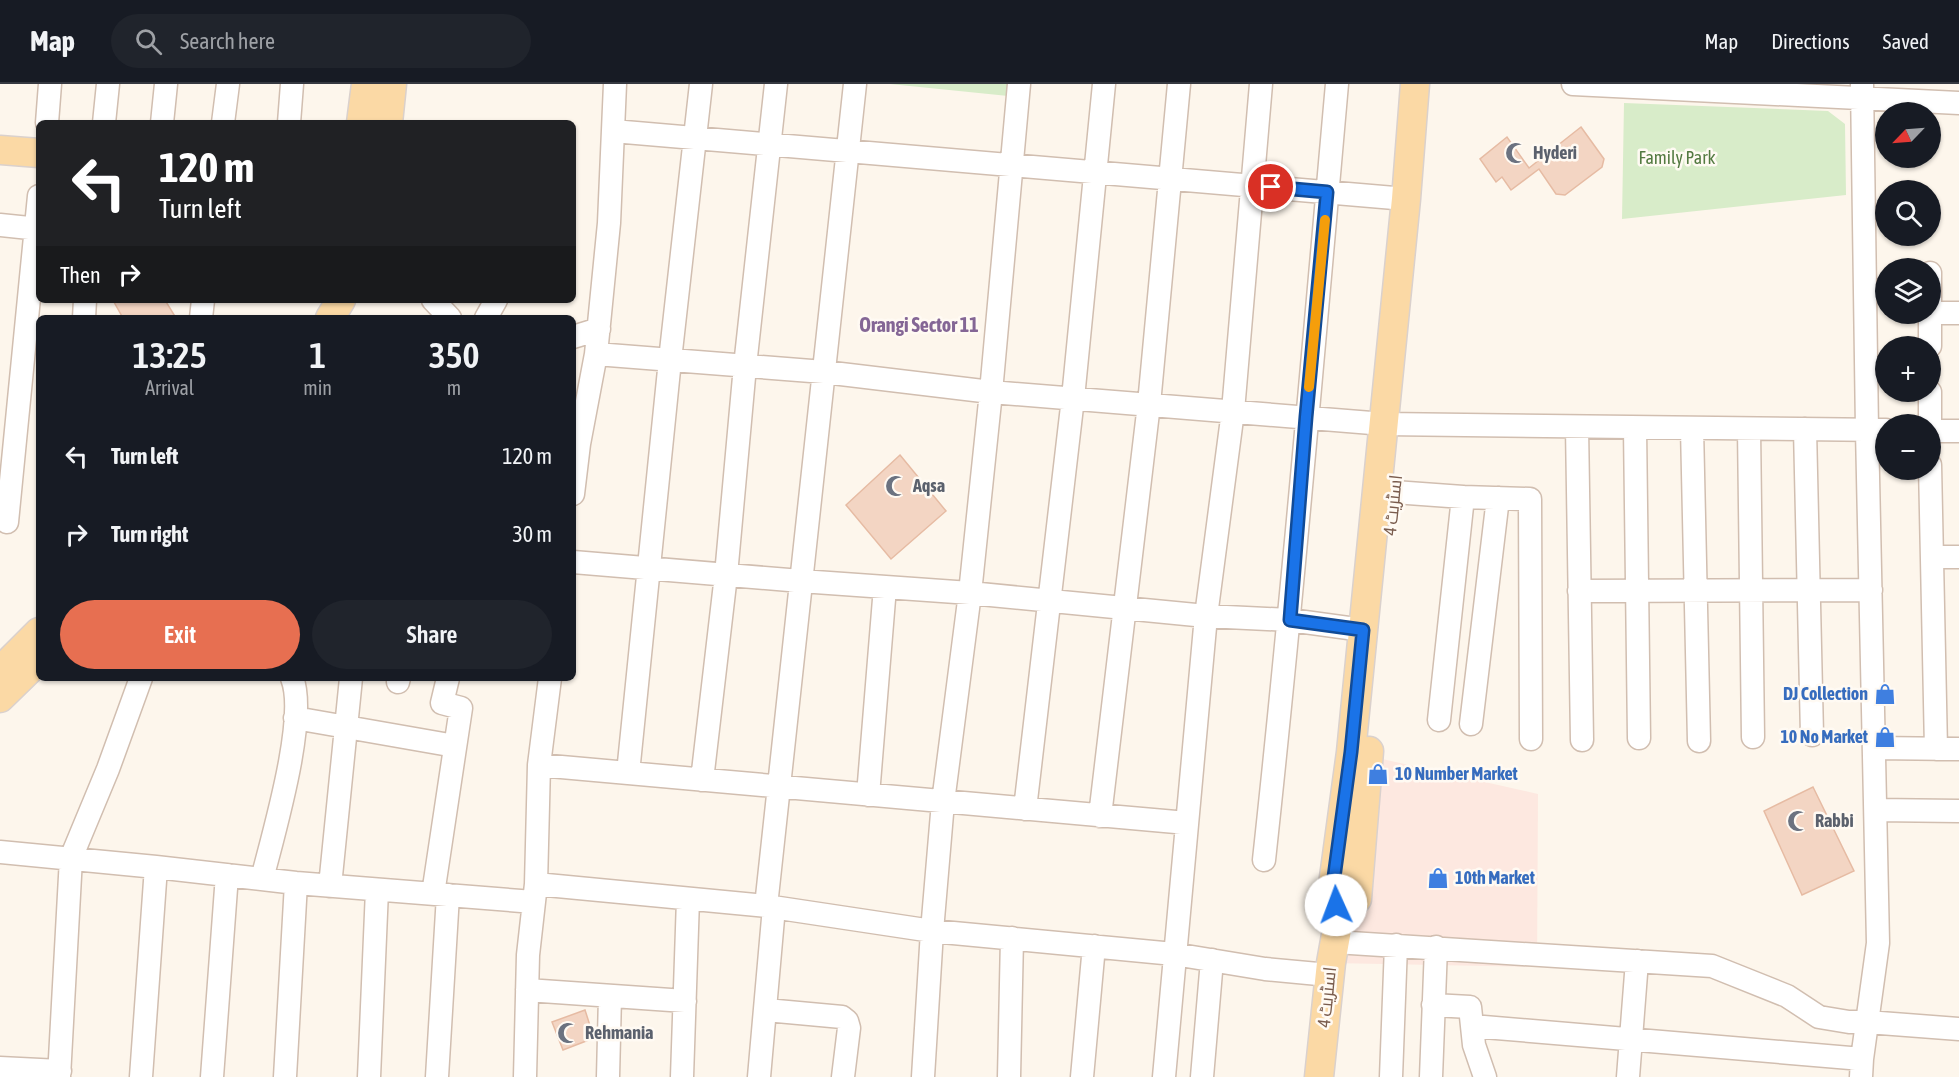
<!DOCTYPE html>
<meta charset="utf-8">
<style>
body{margin:0;font-family:"Asap Condensed",Cairo,sans-serif;background:#20242c;color:#f1f3f6;height:100vh;display:flex;flex-direction:column;font-size:22px;white-space:nowrap}
*{box-sizing:border-box;margin:0}
p{font-size:20px;color:#9ea1a6}
.icon{flex:none;width:33px;height:33px;fill:none;stroke:currentColor;stroke-width:2;stroke-linecap:round;stroke-linejoin:round}
.map{position:relative;flex:1;overflow:hidden}
.side{position:absolute;left:36px;top:231px;width:540px;height:366px;display:flex;flex-direction:column;background:#171b24;border-radius:9px;box-shadow:0 2px 4px #0004}
.side>*{flex:none}
.hud{position:absolute;left:36px;top:36px;width:540px;height:183px;border-radius:9px;box-shadow:0 2px 4px #0004;background:#202124;color:#fff;overflow:hidden}
.needle{width:39px;rotate:245deg}
.buttons{position:absolute;left:1875px;top:18px;display:grid;gap:12px}
.buttons a{display:grid;place-items:center;width:66px;height:66px;border-radius:50%;background:#171b24;box-shadow:0 2px 4px #0004;font-size:30px}
.pin{position:absolute;display:grid;place-items:center;width:51px;height:51px;color:#fff;margin:-26px;border:3px solid #fff;border-radius:50%;box-shadow:0 2px 6px #0007}
.me{position:absolute;width:66px;margin:-33px;rotate:358deg;stroke-linejoin:round;filter:drop-shadow(0 0 4px #0008)}
.turn{display:flex;align-items:center;gap:21px;height:126px;padding:0 24px;font-size:27px}
.turn .icon{width:78px;height:78px;stroke-width:2.5}
.turn b{display:block;font-size:42px;line-height:51px}
.then{display:flex;align-items:center;height:57px;padding:0 24px;background:#0003;gap:12px;font-size:22px}
.eta{display:flex;justify-content:space-evenly;align-items:center;height:102px;text-align:center}
.eta b{font-size:36px;font-weight:600;line-height:42px}
.action{display:flex;gap:12px;margin-top:auto;padding:12px 24px}
.action a{flex:1;height:69px;border-radius:36px;background:#e76f51;color:#fff;font-size:24px;font-weight:600;line-height:69px;text-align:center}
.action a+a{background:#20242c;color:#f1f3f6}
ul{padding:0;list-style:none}
li{display:flex;align-items:center;gap:18px;height:78px;padding:0 24px}
li div{flex:1}
li b{display:block;font-size:22px}
li em{font-style:normal}
header{display:flex;align-items:center;gap:36px;box-sizing:border-box;height:84px;padding:0 30px;background:#171b24;border-bottom:2px solid #363941}
header strong{font-size:28px}
nav{display:flex;gap:33px;margin-inline-start:auto;font-size:21px}
.search{width:420px;height:54px;background:#20242c;display:flex;align-items:center;gap:15px;box-sizing:border-box;padding:0 21px;border-radius:33px;color:#9ea1a6;font-size:22px}
.map>svg:first-child{display:block}
.commercial{fill:#fde8e0}
.green{fill:#d8ecc9}
.building{fill:#f3d5c3;stroke:#e6bba3;stroke-width:1.5}
.lines{fill:none;stroke-linecap:round;stroke-linejoin:round}
.minor-casing{stroke:#d1beb0;stroke-width:25}
.major-casing{stroke:#dad1cd;stroke-width:31}
.minor{stroke:#fff;stroke-width:22}
.major{stroke:#fbd9a5;stroke-width:28}
.route-casing{stroke:#114b97;stroke-width:15}
.route{stroke:#1a73e8;stroke-width:10}
.slow{stroke:#f59e0b;stroke-width:10}
.labels{text-anchor:middle;stroke-width:5;stroke-linejoin:round;paint-order:stroke}
.worship-label{font-size:18px;font-weight:bold;fill:#5b616d;stroke:#fffaf3;text-anchor:start}
.park-label{font-size:18px;fill:#537a41;stroke:#fffaf3}
.street-label{font-size:18px;fill:#7a5c4d;stroke:#fffaf3}
.shop-label{font-size:18px;font-weight:bold;fill:#366cbe;stroke:#fffaf3;text-anchor:end}
.neighbourhood-label{font-size:20px;font-weight:bold;fill:#846695;stroke:#fffaf3}
</style>
<header>
<strong>Map</strong>
<div class="search"><svg class="icon" aria-label="search" viewBox="0 0 24 24"><circle cx="10" cy="10" r="6"/><path d="M15 15l6 6"/></svg>Search here</div>
<nav><a>Map</a><a>Directions</a><a>Saved</a></nav>
</header>
<div class="map">
<svg width="1959" height="993" viewBox="0 0 1959 993">
<rect width="100%" height="100%" fill="#fdf6ec"/>
<!-- commercial -->
<path class="commercial" d="M1351 668 1538 710 1537 883 1331 879Z"/>
<!-- green -->
<path class="green" d="M890 0H1019L1018 13Z
M1624 19 1828 27 1845 40 1846 111 1622 135Z"/>
<!-- building -->
<path class="building" d="M1581 43 1604 75 1602 83 1565 111 1556 110 1539 85 1511 106 1502 93 1496 98 1480 75 1507 53 1529 84Z
M118 216H165L176 234H123L114 218Z
M900 371 946 427 891 475 846 421Z
M1813 703 1854 787 1802 811 1764 727Z
M585 926 594 954 563 966 552 938Z"/>
<g class="lines">
<defs>
<path id="minor" d="M1573 0 1959 19
M47 39 50 0
M104 39 108 0
M162 39 166 0
M223 39 228 0
M289 39 292 0
M613 47 1406 115
M0 141 39 145
M433 216 450 234
M1931 229H1959
M84 234 85 216
M201 234 203 216
M486 234 496 216
M573 253 599 245
M1930 262V189
M596 270 824 288 991 308 1384 340 1886 346
M1930 340V308
M1577 343 1582 656
M1635 344 1639 654
M1692 344 1699 657
M1749 345 1753 653
M1805 345 1812 651
M1930 347H1959
M1930 381 1936 665
M1394 408 1463 413 1530 415 1531 655
M573 410 579 360 596 270 609 139 615 0
M7 438 39 112
M1933 473H1959
M573 478 801 497 970 509 1206 532 1290 536 1363 546
M1579 507 1871 506
M398 598 399 594
M295 634 455 662
M1439 636 1463 413
M1471 640 1498 414
M1875 664 1959 665
M539 681 1187 739
M628 689 670 276 701 0
M702 696 726 491 745 282 776 0
M868 711 885 503
M1025 725 1073 314 1104 0
M1876 726 1959 727
M1100 732 1149 320 1179 0
M0 768 156 783 296 799 534 818
M1264 776C1292 518 1314 259 1337 0
M262 795C273 751 308 634 292 594
M536 800 766 822 932 847 1174 870 1265 885 1329 891
M330 802 351 594
M433 810 461 624 442 619 448 594
M766 822 855 0
M1335 858 1712 882 1787 912 1819 933 1849 938H1867L1959 945
M527 906 685 917
M1433 921 1470 923 1474 961 1485 993
M766 926 842 933 847 937 849 944 843 993
M1472 942 1862 975
M0 984 60 987
M59 993 71 774 108 685 141 594
M141 993 156 783
M212 993 227 791
M285 993 296 799
M369 993 377 806
M437 993 448 811
M525 993 528 871 536 800 539 681 550 594
M608 993 610 912
M682 993 688 815
M759 993 774 823
M923 993 932 847 943 718 970 509 991 308 1019 0
M1009 993 1012 854
M1082 993 1094 862
M1164 993 1206 532 1233 327 1261 0
M1202 993 1212 876
M1391 993 1396 861
M1431 993 1436 863
M1628 993 1637 877
M1861 993 1862 975 1878 859 1867 346 1862 0"/>
<path id="major" d="M361 39 366 0
M388 39 392 0
M0 66 39 69
M330 234 341 216
M0 587 39 548
M0 614 38 577
M1339 834 1357 815 1369 667
M1319 993 1331 879 1339 834 1332 808 1351 668 1406 115 1415 0"/>
</defs>
<!-- minor casing -->
<use href="#minor" class="minor-casing"/>
<!-- major casing -->
<use href="#major" class="major-casing"/>
<!-- minor -->
<use href="#minor" class="minor"/>
<!-- major -->
<use href="#major" class="major"/>
</g>
<g class="lines">
<defs>
<path id="route" d="M1271 103 1327 108 1306 333 1290 536 1363 546 1351 668 1332 808 1336 821"/>
</defs>
<!-- route casing -->
<use href="#route" class="route-casing"/>
<!-- route -->
<use href="#route" class="route"/>
<!-- slow -->
<path class="slow" d="M1309 303 1325 136"/>
</g>
<!-- icons -->
<defs>
<symbol id="mosque-bare" viewBox="-9 -9 18 18"><path d="M3.5-4.9A6 6 0 1 0 3.5 4.9A5 5 0 1 1 3.5-4.9Z" fill="#6b7280" stroke="#fffaf3" stroke-width="2.5" paint-order="stroke"/></symbol>
<symbol id="shop-bare" viewBox="-9 -9 18 18"><path d="M-5-2.5h2.3a2.7 3.5 0 0 1 5.4 0H5L5.5 6h-11ZM-1.5-2.5h3a1.5 2.3 0 0 0-3 0Z" fill="#3f7fe0" stroke="#fffaf3" stroke-width="2.5" paint-order="stroke"/></symbol>
</defs>
<g fill-rule="evenodd">
<use href="#mosque-bare" x="1501" y="54" width="30" height="30"/>
<use href="#mosque-bare" x="881" y="387" width="30" height="30"/>
<use href="#shop-bare" x="1870" y="595" width="30" height="30"/>
<use href="#shop-bare" x="1870" y="638" width="30" height="30"/>
<use href="#shop-bare" x="1363" y="675" width="30" height="30"/>
<use href="#mosque-bare" x="1783" y="722" width="30" height="30"/>
<use href="#shop-bare" x="1423" y="779" width="30" height="30"/>
<use href="#mosque-bare" x="553" y="934" width="30" height="30"/>
</g>
<g class="labels">
<!-- worship labels -->
<g class="worship-label">
<text x="1533" y="75">Hyderi</text>
<text x="913" y="408">Aqsa</text>
<text x="1815" y="743">Rabbi</text>
<text x="585" y="955">Rehmania</text>
</g>
<!-- park labels -->
<g class="park-label">
<text x="1677" y="80">Family Park</text>
</g>
<!-- street labels -->
<g class="street-label">
<text transform="translate(1393 421) rotate(-84)" y="6">اسٹریٹ 4</text>
<text transform="translate(1327 913) rotate(-84)" y="6">اسٹریٹ 4</text>
</g>
<!-- shop labels -->
<g class="shop-label">
<text x="1868" y="616">DJ Collection</text>
<text x="1868" y="659">10 No Market</text>
<text x="1395" y="696" text-anchor="start">10 Number Market</text>
<text x="1455" y="800" text-anchor="start">10th Market</text>
</g>
<!-- neighbourhood labels -->
<g class="neighbourhood-label">
<text x="919" y="248">Orangi Sector 11</text>
</g>
</g>
</svg>
<div class="buttons">
<a><svg class="needle" viewBox="-14 -14 28 28"><path d="M0-13l5 13h-10z" fill="#e53935"/><path d="M0 13l5-13h-10z" fill="#9ea1a6"/></svg></a>
<a><svg class="icon" aria-label="search" viewBox="0 0 24 24"><circle cx="10" cy="10" r="6"/><path d="M15 15l6 6"/></svg></a>
<a><svg class="icon" aria-label="layers" viewBox="0 0 24 24"><path d="M12 4l9 5-9 5-9-5zM3 14l9 5 9-5"/></svg></a>
<a>+</a>
<a>−</a>
</div>
<div class="pin" style="left:1271px;top:103px;background:#d93025"><svg class="icon" aria-label="arrive" viewBox="0 0 24 24"><path d="M6 21V4h12l-3 4 3 4H6"/></svg></div>
<svg class="me" style="left:1336px;top:821px" viewBox="-20 -20 40 40"><circle r="19" fill="#fff"/><path d="M0-13L10 11 0 6-10 11z" fill="#1a73e8"/></svg>
<div class="hud">
<div class="turn"><svg class="icon" aria-label="left" viewBox="0 0 24 24"><path d="M17 20v-9H6M10 6l-5 5 5 5"/></svg><div><b>120 m</b>Turn left</div></div>
<div class="then">Then<svg class="icon" aria-label="right" viewBox="0 0 24 24"><path d="M7 20v-9h11M14 6l5 5-5 5"/></svg></div>
</div>
<section class="side">
<div class="eta">
<div><b>13:25</b><p>Arrival</p></div>
<div><b>1</b><p>min</p></div>
<div><b>350</b><p>m</p></div>
</div>
<ul>
<li><svg class="icon" aria-label="left" viewBox="0 0 24 24"><path d="M17 20v-9H6M10 6l-5 5 5 5"/></svg><div><b>Turn left</b></div><em>120 m</em></li>
<li><svg class="icon" aria-label="right" viewBox="0 0 24 24"><path d="M7 20v-9h11M14 6l5 5-5 5"/></svg><div><b>Turn right</b></div><em>30 m</em></li>
</ul>
<div class="action"><a>Exit</a><a>Share</a></div>
</section>
</div>
